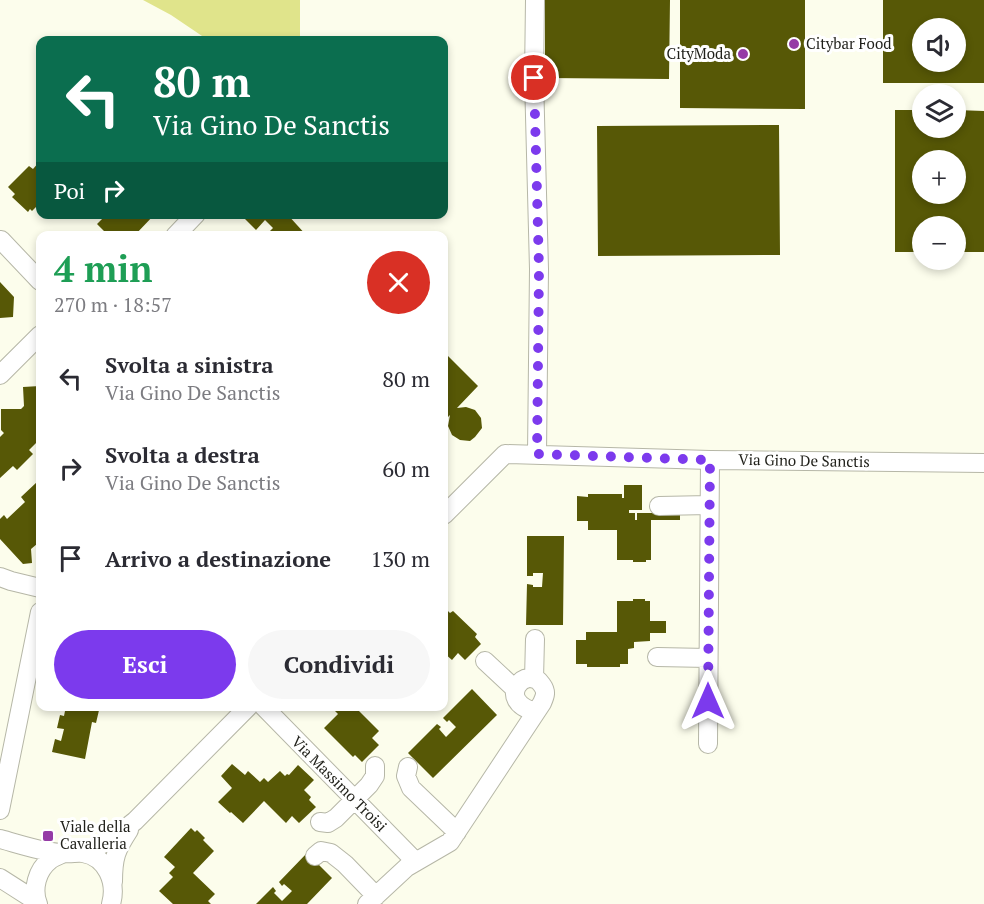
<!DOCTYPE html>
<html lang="it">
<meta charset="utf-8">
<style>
body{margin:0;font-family:"PT Serif",serif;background:#f7f7f7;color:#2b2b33;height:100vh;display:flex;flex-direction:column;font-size:22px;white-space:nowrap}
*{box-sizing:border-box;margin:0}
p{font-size:20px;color:#7c7c81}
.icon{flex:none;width:33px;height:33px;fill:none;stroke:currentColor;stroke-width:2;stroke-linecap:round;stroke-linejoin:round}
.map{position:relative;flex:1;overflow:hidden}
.details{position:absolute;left:36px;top:231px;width:412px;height:480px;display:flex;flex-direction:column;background:#fff;border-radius:12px;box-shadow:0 3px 9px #0003}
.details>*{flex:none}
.top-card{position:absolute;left:36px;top:36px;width:412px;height:183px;border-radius:12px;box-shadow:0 3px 9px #0003;background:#0b6e4f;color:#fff;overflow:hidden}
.buttons{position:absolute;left:912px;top:18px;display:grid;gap:12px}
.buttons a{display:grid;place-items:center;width:54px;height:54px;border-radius:50%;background:#fff;box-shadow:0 3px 9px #0003;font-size:30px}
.pin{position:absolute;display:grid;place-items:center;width:51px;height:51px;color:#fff;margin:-26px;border:3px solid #fff;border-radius:50%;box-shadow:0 2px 6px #0007}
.me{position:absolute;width:66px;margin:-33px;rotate:0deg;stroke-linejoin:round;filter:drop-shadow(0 0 4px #0008)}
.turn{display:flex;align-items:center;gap:21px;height:126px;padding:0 18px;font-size:27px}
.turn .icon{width:78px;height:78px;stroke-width:2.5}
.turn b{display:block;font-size:42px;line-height:51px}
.then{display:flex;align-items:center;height:57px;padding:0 18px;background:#0003;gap:12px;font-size:22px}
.round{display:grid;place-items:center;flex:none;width:63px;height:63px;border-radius:32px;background:#f7f7f7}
.summary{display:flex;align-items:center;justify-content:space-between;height:102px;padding:0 18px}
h1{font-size:36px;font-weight:800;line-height:45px;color:#1e9e55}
.action{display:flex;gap:12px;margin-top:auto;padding:12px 18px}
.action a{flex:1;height:69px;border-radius:36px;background:#7c3aed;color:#fff;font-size:24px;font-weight:800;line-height:69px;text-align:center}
.action a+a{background:#f7f7f7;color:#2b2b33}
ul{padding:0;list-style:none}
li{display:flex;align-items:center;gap:18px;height:90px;padding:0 18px}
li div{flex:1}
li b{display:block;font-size:22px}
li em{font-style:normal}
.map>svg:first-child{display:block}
.green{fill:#e0e48b}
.building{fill:#575806;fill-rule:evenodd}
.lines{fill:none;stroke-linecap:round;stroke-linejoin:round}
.minor-casing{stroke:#b6b7a7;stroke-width:20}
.minor{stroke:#fff;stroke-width:18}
.route{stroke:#7c3aed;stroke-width:10;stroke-dasharray:0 18}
.poi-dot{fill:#953ba6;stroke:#fff;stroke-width:2}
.labels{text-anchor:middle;stroke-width:6;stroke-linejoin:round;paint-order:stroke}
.poi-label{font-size:15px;fill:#1f1f19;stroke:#fff;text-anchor:start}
.street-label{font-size:15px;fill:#1f1f19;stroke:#fff}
</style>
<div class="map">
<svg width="984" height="904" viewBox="0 0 984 904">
<rect width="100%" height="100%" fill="#fcfdec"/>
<!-- green -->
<path class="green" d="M143 0H300V40H208L171 15Z"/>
<!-- building -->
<path class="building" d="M545 0H670L669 79 545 78Z
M680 0H805V109L680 108Z
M883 0H984V83H883ZM922 28H956V62H922Z
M895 110H922V128H956V110L984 111V252H956V226H922V252H895ZM922 160H956V194H922Z
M779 125 780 255 598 256 597 126Z
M40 161V203L32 211 30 209 28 212 12 197 15 194 8 187 29 166 33 169Z
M107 214H155L134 236H105L107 234 97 224Z
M240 214H282L284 217 287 214 307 236H265L273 228 265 220 256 230Z
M0 282 14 297 13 317 0 318Z
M444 352 478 386 457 408 466 407 475 410 481 418 482 428 475 437 470 441 460 440 452 435 448 426 450 415 444 421Z
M40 386V439L29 450 33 454 17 470 13 466 0 478V437L4 433 1 430V409H21L24 406 23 387Z
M37 482 40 485V544H37L31 549 32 563 23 564 0 539V519L4 515 7 519 25 502 21 497Z
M624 485H642V510H629V513H635V520H637V513H680V520H651V560H646V562H633V560H617V530H588V521H577V496L588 497V494H622V498H624Z
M527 536H564L563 625H526L527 584 533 585V587H542L543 573H533V576H527Z
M633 599H645V601H650V621H666V633H650V641L634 642V648L628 649V664H620V667H587V664H576V640H586V632H617V601H633Z
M445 608 450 613 453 611 477 634 475 637 481 644 465 660 458 653 452 660 444 653V609Z
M472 689 497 715 433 778 408 753 437 724 441 727 439 729 446 737 456 727 449 720 447 722 443 718Z
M66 706H100L96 723 92 722 85 759 52 752 55 739 61 741 64 729 57 728 60 715 64 716Z
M337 706H361L358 710 379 731 372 738 379 745 362 762 355 755 353 757 324 728 338 714 334 710Z
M232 764 245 775 248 771 260 782 264 778 268 782 280 771 285 776 287 774 289 775 298 765 314 780 304 790 311 797 309 800 316 807 299 823 292 816 286 823 264 801 243 823 231 812 230 813 218 802 232 788 221 776Z
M191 828 195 832 197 830 205 838 203 840 214 851 193 873 215 894 208 901 211 904H173L159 891 173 877 169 873 175 867 164 857Z
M307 853 332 878 307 904H256L273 887 276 891 274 893 282 901 292 891 284 884 282 886 279 882Z"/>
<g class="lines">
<defs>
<path id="minor" d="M535 0 534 78 539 269 537 454
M175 236 196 214
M1 240 40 281
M0 375 40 335
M659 506 709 505
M444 515 505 454 710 460 984 463
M0 577 11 581 40 588
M657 657 708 658
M485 661 515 689
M534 679 535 639
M263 706 415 861
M708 744 710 460
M408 767 406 776 411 788 457 832
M0 810 40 612
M320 822 328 823 336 818 369 785 375 776V766
M0 839C15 843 30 848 46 851 52 852 58 853 64 853 71 854 77 852 83 853 107 857 117 883 111 904
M85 853 112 839 135 821 249 706
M315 856 321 851 331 853 345 864 376 896
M0 878 36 901
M113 882C113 857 116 850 129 830
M38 904C32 889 37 870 50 860 54 857 60 855 64 853
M367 904 407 867 450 842 542 703C545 696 547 692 542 685 527 662 493 701 536 712"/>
</defs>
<!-- minor casing -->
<use href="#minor" class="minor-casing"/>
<!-- minor -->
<use href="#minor" class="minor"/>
</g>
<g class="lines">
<!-- route -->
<path class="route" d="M534 78 539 269 537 454 710 460 708 701"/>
</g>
<!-- markers -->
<g class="poi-dot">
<circle cx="794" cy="44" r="6"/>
<circle cx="743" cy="54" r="6"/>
<rect x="42" y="830" width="12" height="12" rx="3"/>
</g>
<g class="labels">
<!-- poi labels -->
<g class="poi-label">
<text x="806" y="49">Citybar Food</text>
<text x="731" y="59" text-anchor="end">CityModa</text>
<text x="60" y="832">Viale della<tspan x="60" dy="17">Cavalleria</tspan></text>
</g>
<!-- street labels -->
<g class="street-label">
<text transform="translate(804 461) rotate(1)" y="5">Via Gino De Sanctis</text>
<text transform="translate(339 784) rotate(45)" y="5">Via Massimo Troisi</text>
</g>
</g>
</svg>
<div class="buttons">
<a><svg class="icon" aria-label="sound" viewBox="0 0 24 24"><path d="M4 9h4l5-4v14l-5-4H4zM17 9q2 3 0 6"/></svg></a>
<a><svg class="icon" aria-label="layers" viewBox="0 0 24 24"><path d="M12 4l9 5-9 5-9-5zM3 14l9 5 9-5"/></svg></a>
<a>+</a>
<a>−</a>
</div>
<div class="pin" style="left:534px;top:78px;background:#d93025"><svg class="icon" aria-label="arrive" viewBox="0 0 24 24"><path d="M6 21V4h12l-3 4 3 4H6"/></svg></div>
<svg class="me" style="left:708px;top:701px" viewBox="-20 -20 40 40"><path d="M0-17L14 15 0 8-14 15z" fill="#7c3aed" stroke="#fff" stroke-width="4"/></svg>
<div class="top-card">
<div class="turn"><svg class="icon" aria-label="left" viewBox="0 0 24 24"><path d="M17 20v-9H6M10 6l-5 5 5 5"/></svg><div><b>80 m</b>Via Gino De Sanctis</div></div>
<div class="then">Poi<svg class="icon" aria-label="right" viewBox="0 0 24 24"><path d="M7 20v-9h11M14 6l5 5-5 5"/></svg></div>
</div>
<section class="details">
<div class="summary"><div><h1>4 min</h1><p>270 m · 18:57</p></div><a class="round" style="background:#d93025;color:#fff"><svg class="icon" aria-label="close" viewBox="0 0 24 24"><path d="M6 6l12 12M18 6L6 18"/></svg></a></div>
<ul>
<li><svg class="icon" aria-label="left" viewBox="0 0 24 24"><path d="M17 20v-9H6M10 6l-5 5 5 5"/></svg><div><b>Svolta a sinistra</b><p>Via Gino De Sanctis</p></div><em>80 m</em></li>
<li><svg class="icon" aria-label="right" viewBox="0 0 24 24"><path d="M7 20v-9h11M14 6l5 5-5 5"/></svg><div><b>Svolta a destra</b><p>Via Gino De Sanctis</p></div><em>60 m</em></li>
<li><svg class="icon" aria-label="arrive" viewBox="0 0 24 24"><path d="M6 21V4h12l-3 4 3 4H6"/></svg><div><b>Arrivo a destinazione</b></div><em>130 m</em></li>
</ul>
<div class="action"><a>Esci</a><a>Condividi</a></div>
</section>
</div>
